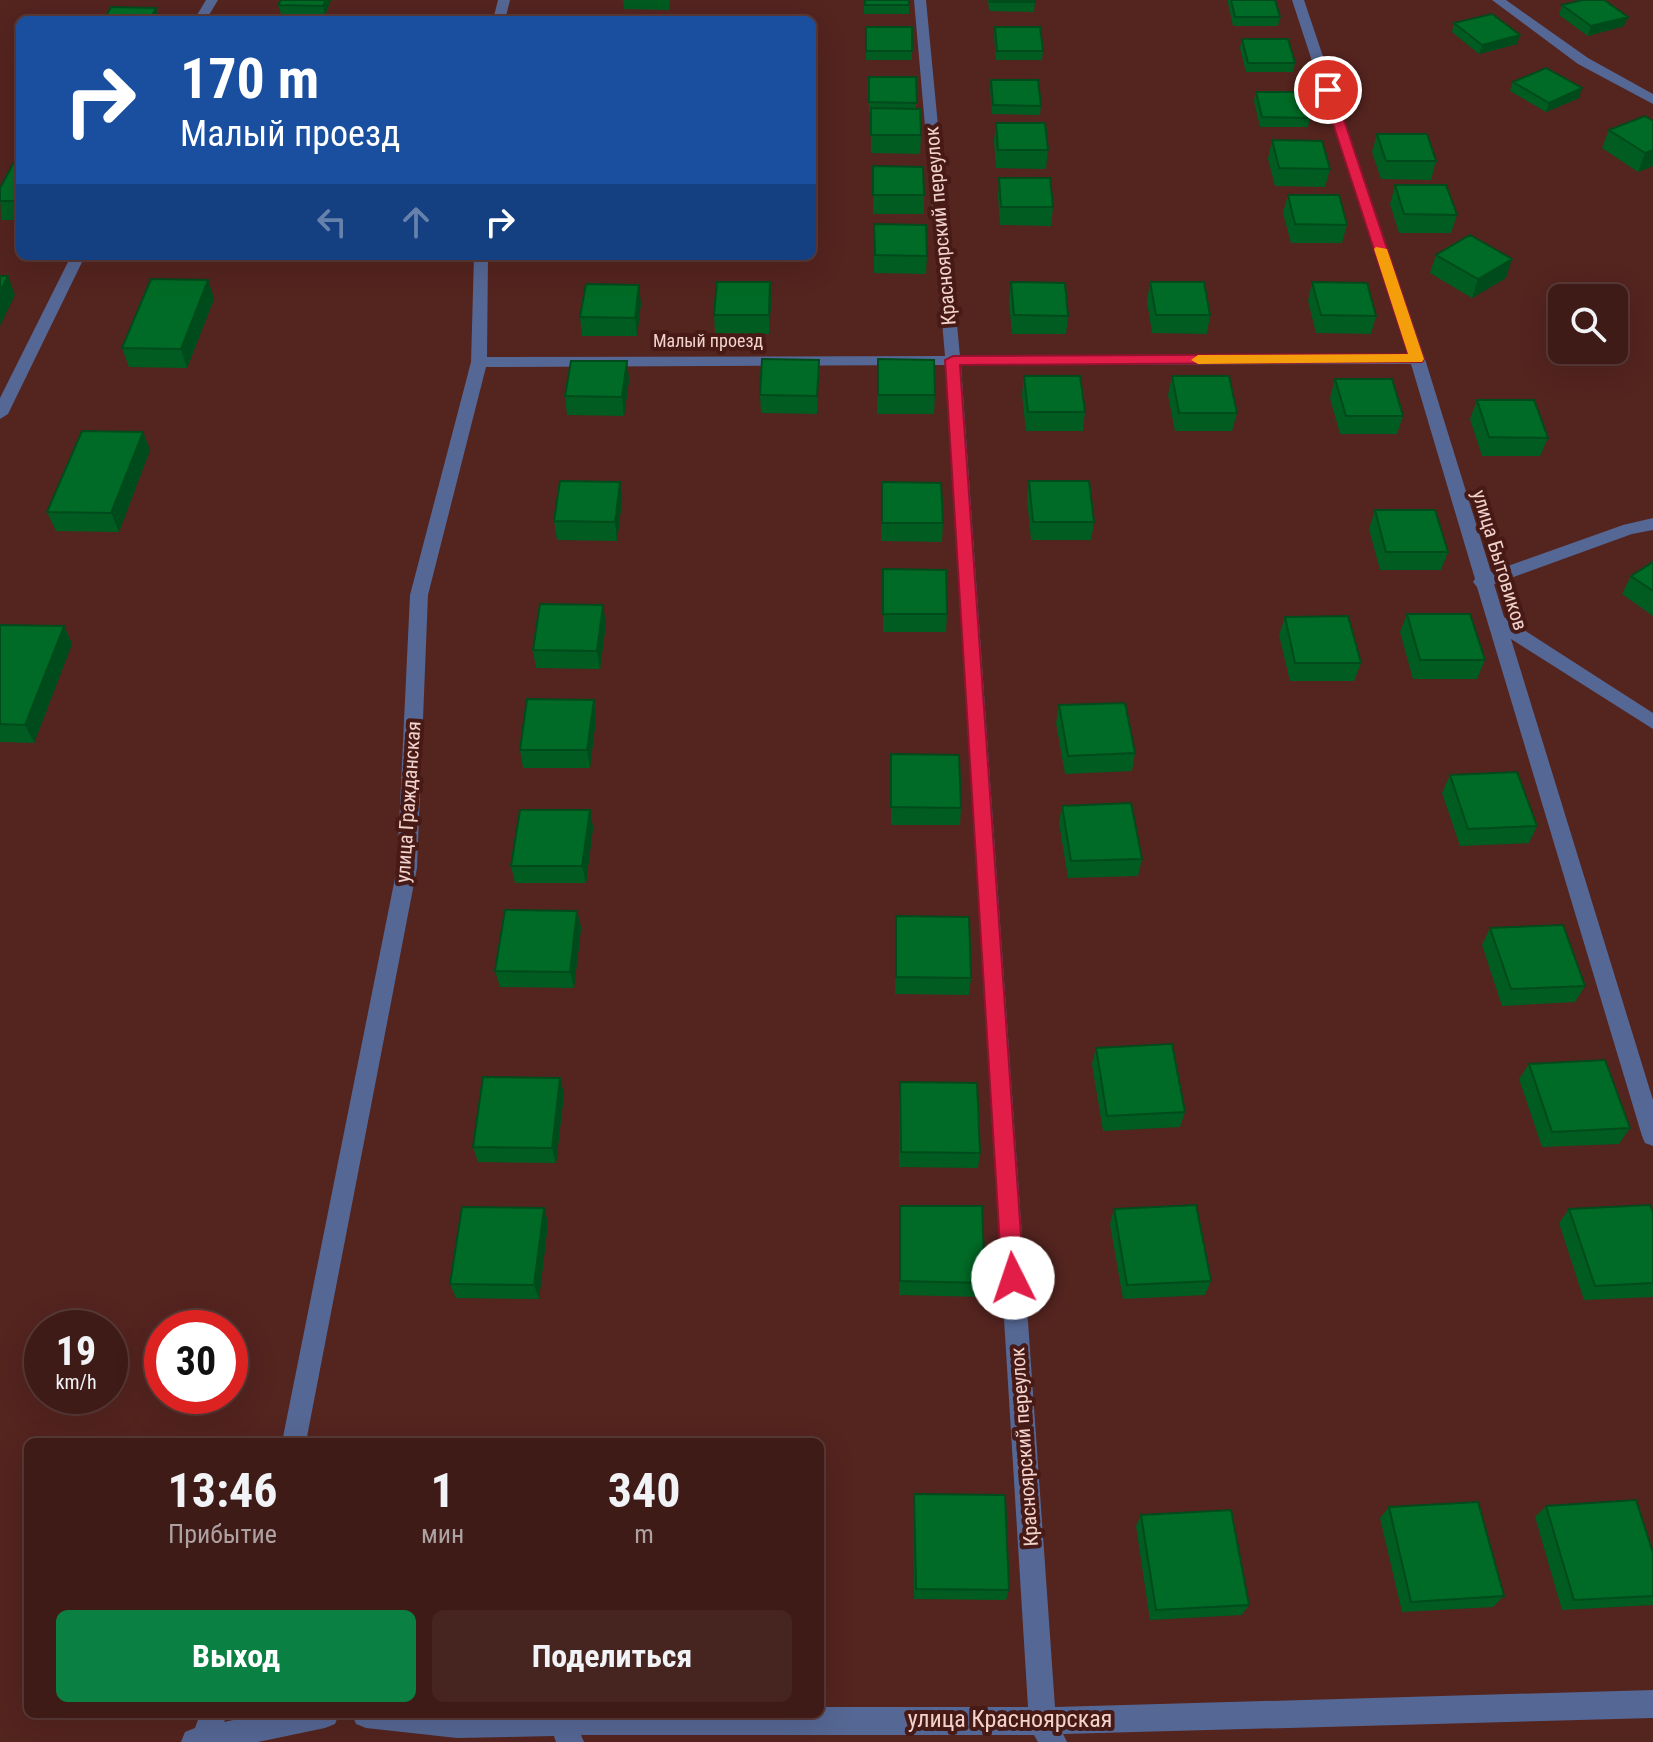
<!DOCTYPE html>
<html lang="ru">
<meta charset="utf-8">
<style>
body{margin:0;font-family:"Roboto Condensed",sans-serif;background:#462420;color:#f1f3f6;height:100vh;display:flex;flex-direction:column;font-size:30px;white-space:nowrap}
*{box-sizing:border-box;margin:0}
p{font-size:26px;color:#ada1a1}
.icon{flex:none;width:44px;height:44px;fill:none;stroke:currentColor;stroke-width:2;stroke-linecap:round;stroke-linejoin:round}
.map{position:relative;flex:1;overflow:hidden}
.drawer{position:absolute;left:24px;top:1438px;width:800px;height:280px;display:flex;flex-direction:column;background:#3f1b17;border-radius:12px;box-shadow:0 8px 32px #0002,0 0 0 2px #583936}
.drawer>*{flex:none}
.banner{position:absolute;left:16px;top:16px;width:800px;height:244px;border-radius:12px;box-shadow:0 8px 32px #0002,0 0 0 2px #583936;background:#1a4fa0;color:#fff;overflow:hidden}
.controls{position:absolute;left:1548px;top:284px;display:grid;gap:16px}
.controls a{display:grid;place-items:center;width:80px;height:80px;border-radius:12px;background:#3f1b17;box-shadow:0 8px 32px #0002,0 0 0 2px #583936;font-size:40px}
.speed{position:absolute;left:24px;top:1310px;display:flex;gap:16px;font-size:40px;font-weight:700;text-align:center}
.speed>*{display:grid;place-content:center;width:104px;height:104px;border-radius:50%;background:#3f1b17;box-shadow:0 8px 32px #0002,0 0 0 2px #583936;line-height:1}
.speed small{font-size:20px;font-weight:400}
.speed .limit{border:12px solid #d22;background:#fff;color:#111}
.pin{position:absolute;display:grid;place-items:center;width:68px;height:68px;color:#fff;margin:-34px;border:4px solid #fff;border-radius:50%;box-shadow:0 2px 8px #0007}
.me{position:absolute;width:88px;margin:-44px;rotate:356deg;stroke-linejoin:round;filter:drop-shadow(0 0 6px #0008)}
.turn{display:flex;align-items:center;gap:28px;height:168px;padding:0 32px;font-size:36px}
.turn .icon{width:104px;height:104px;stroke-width:2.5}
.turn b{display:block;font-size:56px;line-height:68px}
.lanes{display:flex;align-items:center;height:76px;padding:0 32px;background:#0003;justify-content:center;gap:40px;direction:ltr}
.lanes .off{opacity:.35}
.eta{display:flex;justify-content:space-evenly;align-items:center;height:136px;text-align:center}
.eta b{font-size:48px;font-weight:700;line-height:56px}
.primary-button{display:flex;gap:16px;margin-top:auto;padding:16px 32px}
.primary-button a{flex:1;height:92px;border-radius:12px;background:#0b8043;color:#fff;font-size:32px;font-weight:700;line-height:92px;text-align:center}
.primary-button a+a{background:#462420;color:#f1f3f6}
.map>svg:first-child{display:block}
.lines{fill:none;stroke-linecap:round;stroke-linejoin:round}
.minor{fill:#556794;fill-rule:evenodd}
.wall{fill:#005c21}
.shaded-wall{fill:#004b1b}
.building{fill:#006b26;stroke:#004b1b;stroke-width:2}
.route{fill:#e11d48;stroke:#92132f;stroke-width:2}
.slow{fill:#f59e0b}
.labels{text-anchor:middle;stroke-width:8;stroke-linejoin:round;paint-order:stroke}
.far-street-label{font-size:18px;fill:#f1d2cd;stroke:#481a16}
.street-label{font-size:20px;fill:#f1d2cd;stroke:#481a16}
.near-street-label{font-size:24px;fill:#f1d2cd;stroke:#481a16}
</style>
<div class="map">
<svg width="1653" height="1742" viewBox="0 0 1653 1742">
<rect width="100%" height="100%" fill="#54241f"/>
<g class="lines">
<!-- minor -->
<path class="minor" d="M206 0H218L206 20H194Z
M498 0H510L505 20H493Z
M914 0H926L960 356 1408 354 1292 0H1304L1425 359 1491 572 1623 525 1653 518V530L1632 534 1494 584 1504 617 1653 713V729L1511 639 1653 1100V1146L1645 1143 1642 1136 1477 587 1473 582 1475 579 1411 364 961 365 1055 1707 1653 1690V1718L1063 1734 1067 1742H1038L1034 1735H581L584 1742H556L554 1736 457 1738 366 1728 356 1724 352 1714H820V1707H1028L945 365 486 367 428 595 417 868 306 1442H282L397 868 410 595 471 362 474 256H488L487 357 945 356Z
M1492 0H1506L1588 58 1653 94V104L1578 64Z
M71 256H85L8 414 0 419V398Z
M200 1714H228L224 1722 262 1714H339L335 1724 325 1728 258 1742H181L185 1732 195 1728Z"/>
</g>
<!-- wall -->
<path class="wall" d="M331 0 325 15 281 14 278 5Z
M623 0H670L669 10 624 9Z
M864 0H909V14H864Z
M988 0H1035L1034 12 989 11Z
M1228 0H1275L1280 17 1278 26H1233L1228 3Z
M1562 5 1624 26 1588 36 1559 15Z
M1454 23 1517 44 1479 54 1452 32Z
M866 27 912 51V60H866Z
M995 27 1043 51 1042 60H996L994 36Z
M1242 39 1295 63 1293 72H1246L1240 48Z
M869 77H916V109L921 135 920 154 871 153V112H869Z
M991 80 1041 106 1040 115 992 114 990 89Z
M1513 82 1579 98 1546 112 1510 91Z
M1256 92 1310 118 1308 127H1260L1254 101Z
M1653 121V166L1638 172 1602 148 1609 130Z
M996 123 1048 150 1046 169 996 168 994 141Z
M1377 134 1436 161 1431 180 1381 179 1372 152Z
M1272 140 1330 169 1325 187 1275 186 1268 159Z
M20 151V220H1L0 188Z
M873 166 924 195V214H873Z
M999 178 1053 207 1051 226 1000 225 998 196Z
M1395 185 1457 215 1451 233H1399L1390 204Z
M1288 195 1347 225 1342 243H1291L1283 213Z
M874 224 927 256 926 274 874 273Z
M1436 255 1506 278 1472 298 1430 273Z
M208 280 214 299 187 368 129 367 122 348Z
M1011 282 1068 316 1066 334H1012L1009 301Z
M1150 282 1210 315 1207 334 1152 333 1147 301Z
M1312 282 1376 316 1371 334 1316 333 1308 301Z
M771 301 769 334 715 333 714 315Z
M641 303 637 336H582L580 317Z
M878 359 935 395 934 414H877Z
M819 360 817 414 761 413 760 395Z
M627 361 629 380 624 416 567 415 565 396Z
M1024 376 1085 412 1083 431H1026L1022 395Z
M1172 376 1237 413 1232 431H1175L1168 395Z
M1335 379 1403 416 1397 434H1340L1330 398Z
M1477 400 1548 438 1540 456H1482L1470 419Z
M143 432 150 450 119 532 56 531 47 512Z
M1029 481 1094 522 1091 540H1031L1027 499Z
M882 482 943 523 942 542 881 541Z
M622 500 617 541 557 540 554 521Z
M1375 510 1448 552 1441 570H1380L1369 529Z
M1653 562V616L1622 594 1631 576Z
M883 569 947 614 946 632H883Z
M1407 614 1485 660 1477 679H1413L1400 632Z
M1285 617 1361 663 1354 681H1290L1279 635Z
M606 623 600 669 536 668 533 650Z
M0 625 64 626 72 644 34 743 0 742Z
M594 700 596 718 590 768H523L520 750Z
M1059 705 1135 753 1132 771 1065 774 1056 723Z
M891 754 961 808 960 825H891Z
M1450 775 1537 826 1529 843 1460 846 1442 793Z
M1062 806 1142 859 1138 876 1068 878 1059 823Z
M590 810 593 828 586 883H515L511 866Z
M577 911 581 928 574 988 500 987 495 971Z
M896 916 971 978 969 995 895 994Z
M1490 928 1585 986 1575 1002 1502 1006 1482 945Z
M1096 1048 1185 1112 1180 1127 1103 1131 1092 1064Z
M1529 1064 1630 1128 1619 1144 1542 1147 1519 1079Z
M900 1082 980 1153 978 1168 899 1167V1098Z
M564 1094 556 1163 478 1162 473 1147Z
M900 1206 985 1283 982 1297 899 1295Z
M544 1208 548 1223 539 1299 456 1298 450 1284Z
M1114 1209 1211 1281 1205 1295 1123 1299 1110 1224Z
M1569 1209 1653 1213V1297L1584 1300 1559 1223Z
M914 1494 1009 1590 1006 1600 914 1599 913 1506Z
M1546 1506 1653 1553V1605L1562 1610 1535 1517Z
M1389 1507 1504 1596 1493 1607 1402 1612 1380 1518Z
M1141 1515 1249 1605 1242 1615 1150 1620 1136 1526Z"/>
<!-- shaded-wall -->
<path class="shaded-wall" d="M326 0H331L325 15 323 6Z
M156 8 158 17 157 20H150Z
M1628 17 1624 26 1588 36 1591 26Z
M1520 35 1517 44 1479 54 1482 45Z
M1582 88 1579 98 1546 112 1549 103Z
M1653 150V166L1638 172 1645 153Z
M1512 259 1506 278 1472 298 1478 279Z
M8 276 15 295 0 326V291Z
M208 280 214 299 187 368 181 349Z
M770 282 771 301 769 334V315Z
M639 285 641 303 637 336 635 318Z
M627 361 629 380 624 416 622 397Z
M143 432 150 450 119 532 111 513Z
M620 482 622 500 617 541 615 522Z
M603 605 606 623 600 669 597 651Z
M64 626 72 644 34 743 25 725Z
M594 700 596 718 590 768 587 750Z
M590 810 593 828 586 883 582 866Z
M577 911 581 928 574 988 570 972Z
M560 1078 564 1094 556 1163 552 1148Z
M544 1208 548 1223 539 1299 534 1285Z"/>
<!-- building -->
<path class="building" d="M281 0H326L323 6 278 5Z
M865 0H909V5H865Z
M990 0H1035V2H990Z
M1231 0H1275L1280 17H1235Z
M1583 0H1604L1628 17 1591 26 1562 5Z
M111 7 156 8 150 20H104Z
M1492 14 1520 35 1482 45 1454 23Z
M866 27H912V51H866Z
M995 27H1040L1043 51H997Z
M1242 39H1288L1295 63H1248Z
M1546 68 1582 88 1549 103 1513 82Z
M869 77H916L917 103 869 102Z
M991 80H1038L1041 106 993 105Z
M1256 92H1303L1310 118 1262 117Z
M871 108 920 109 921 135H871Z
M1645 116 1653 121V150L1645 153 1609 130Z
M996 123H1045L1048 150H998Z
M1377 134H1427L1436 161H1386Z
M1272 140 1322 141 1330 169 1279 168Z
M20 151V201H0V188Z
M873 166 923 167 924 195H873Z
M999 178H1050L1053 207H1001Z
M1395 185H1446L1457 215 1404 214Z
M1288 195H1339L1347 225 1295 224Z
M874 224 926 225 927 256 875 255Z
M1470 235 1512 259 1478 279 1436 255Z
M0 276H8L0 291Z
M151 279 208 280 181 349 122 348Z
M717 282H770L769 315H714Z
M1011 282 1065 283 1068 316 1014 315Z
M1150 282H1204L1210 315H1156Z
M1312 282 1367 283 1376 316 1321 315Z
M586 284 639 285 635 318 580 317Z
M762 359 819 360 817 396 760 395Z
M878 359 934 360 935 395H878Z
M571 361H627L622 397 565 396Z
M1024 376H1080L1085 412H1028Z
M1172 376H1229L1237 413H1179Z
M1335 379H1392L1403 416H1346Z
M1477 400H1534L1548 438 1489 437Z
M82 431 143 432 111 513 47 512Z
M560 481 620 482 615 522 554 521Z
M1029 481H1089L1094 522H1033Z
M882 482 941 483 943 523H882Z
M1375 510H1435L1448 552H1386Z
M1653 562V591L1631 576Z
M883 569 946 570 947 614H883Z
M540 604 603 605 597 651 533 650Z
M1407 614H1470L1485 660H1420Z
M1348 616 1361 663H1295L1285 617Z
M0 625 64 626 25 725 0 724Z
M527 699 594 700 587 750H520Z
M1125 703 1135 753 1068 756 1059 705Z
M891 754 959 755 961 808 891 807Z
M1517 772 1537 826 1468 829 1450 775Z
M1131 803 1142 859 1071 861 1062 806Z
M520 810H590L582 866H511Z
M505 910 577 911 570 972 495 971Z
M896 916 969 917 971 978 896 977Z
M1563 925 1585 986 1511 989 1490 928Z
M1172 1044 1185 1112 1107 1116 1096 1048Z
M1605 1060 1630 1128 1552 1132 1529 1064Z
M483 1077 560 1078 552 1148 473 1147Z
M900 1082 977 1083 980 1153 901 1152Z
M1196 1205 1211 1281 1127 1285 1114 1209Z
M1650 1205 1653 1213V1283L1595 1286 1569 1209Z
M900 1206H982L985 1283 900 1281Z
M462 1207 544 1208 534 1285 450 1284Z
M914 1494 1005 1495 1009 1590 916 1589Z
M1636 1500 1653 1553V1596L1574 1600 1546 1506Z
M1478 1502 1504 1596 1411 1602 1389 1507Z
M1231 1510 1249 1605 1156 1610 1141 1515Z"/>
<!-- route -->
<path class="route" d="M1328 86 1334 90 1424 359 1422 362 960 365 1024 1278 1021 1285 1013 1288 1005 1285 1002 1278 945 360 953 356 1408 354 1322 90Z"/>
<!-- slow -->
<path class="slow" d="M1376 247 1387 249 1424 359 1422 362 1198 364 1191 360 1198 355 1408 354 1374 249Z"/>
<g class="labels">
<!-- far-street labels -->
<g class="far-street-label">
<text x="708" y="347">Малый проезд</text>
</g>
<!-- street labels -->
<g class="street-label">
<text transform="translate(940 226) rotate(-95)" y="7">Красноярский переулок</text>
<text transform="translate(1500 560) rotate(73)" y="7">улица Бытовиков</text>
<text transform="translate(408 802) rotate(-86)" y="7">улица Гражданская</text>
<text transform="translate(1024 1447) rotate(-94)" y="7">Красноярский переулок</text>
</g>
<!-- near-street labels -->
<g class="near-street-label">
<text x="1010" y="1727">улица Красноярская</text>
</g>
</g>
</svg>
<div class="controls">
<a><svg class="icon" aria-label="search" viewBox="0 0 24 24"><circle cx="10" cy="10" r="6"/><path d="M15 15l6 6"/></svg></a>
</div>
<div class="speed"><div>19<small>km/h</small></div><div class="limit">30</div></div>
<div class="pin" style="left:1328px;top:90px;background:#d93025"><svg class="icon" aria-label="arrive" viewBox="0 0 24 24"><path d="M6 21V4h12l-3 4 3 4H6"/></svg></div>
<svg class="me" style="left:1013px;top:1278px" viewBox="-20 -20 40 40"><circle r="19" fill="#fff"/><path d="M0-13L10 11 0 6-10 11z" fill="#e11d48"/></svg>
<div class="banner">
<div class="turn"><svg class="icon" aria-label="right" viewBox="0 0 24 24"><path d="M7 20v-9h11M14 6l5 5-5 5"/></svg><div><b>170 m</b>Малый проезд</div></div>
<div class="lanes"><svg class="icon off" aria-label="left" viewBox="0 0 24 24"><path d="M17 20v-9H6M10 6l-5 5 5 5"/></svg><svg class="icon off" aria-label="ahead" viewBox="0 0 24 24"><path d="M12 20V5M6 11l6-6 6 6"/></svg><svg class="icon" aria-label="right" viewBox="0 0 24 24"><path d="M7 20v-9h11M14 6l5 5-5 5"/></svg></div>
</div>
<section class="drawer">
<div class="eta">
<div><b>13:46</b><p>Прибытие</p></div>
<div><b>1</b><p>мин</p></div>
<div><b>340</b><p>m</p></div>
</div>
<div class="primary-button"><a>Выход</a><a>Поделиться</a></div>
</section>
</div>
